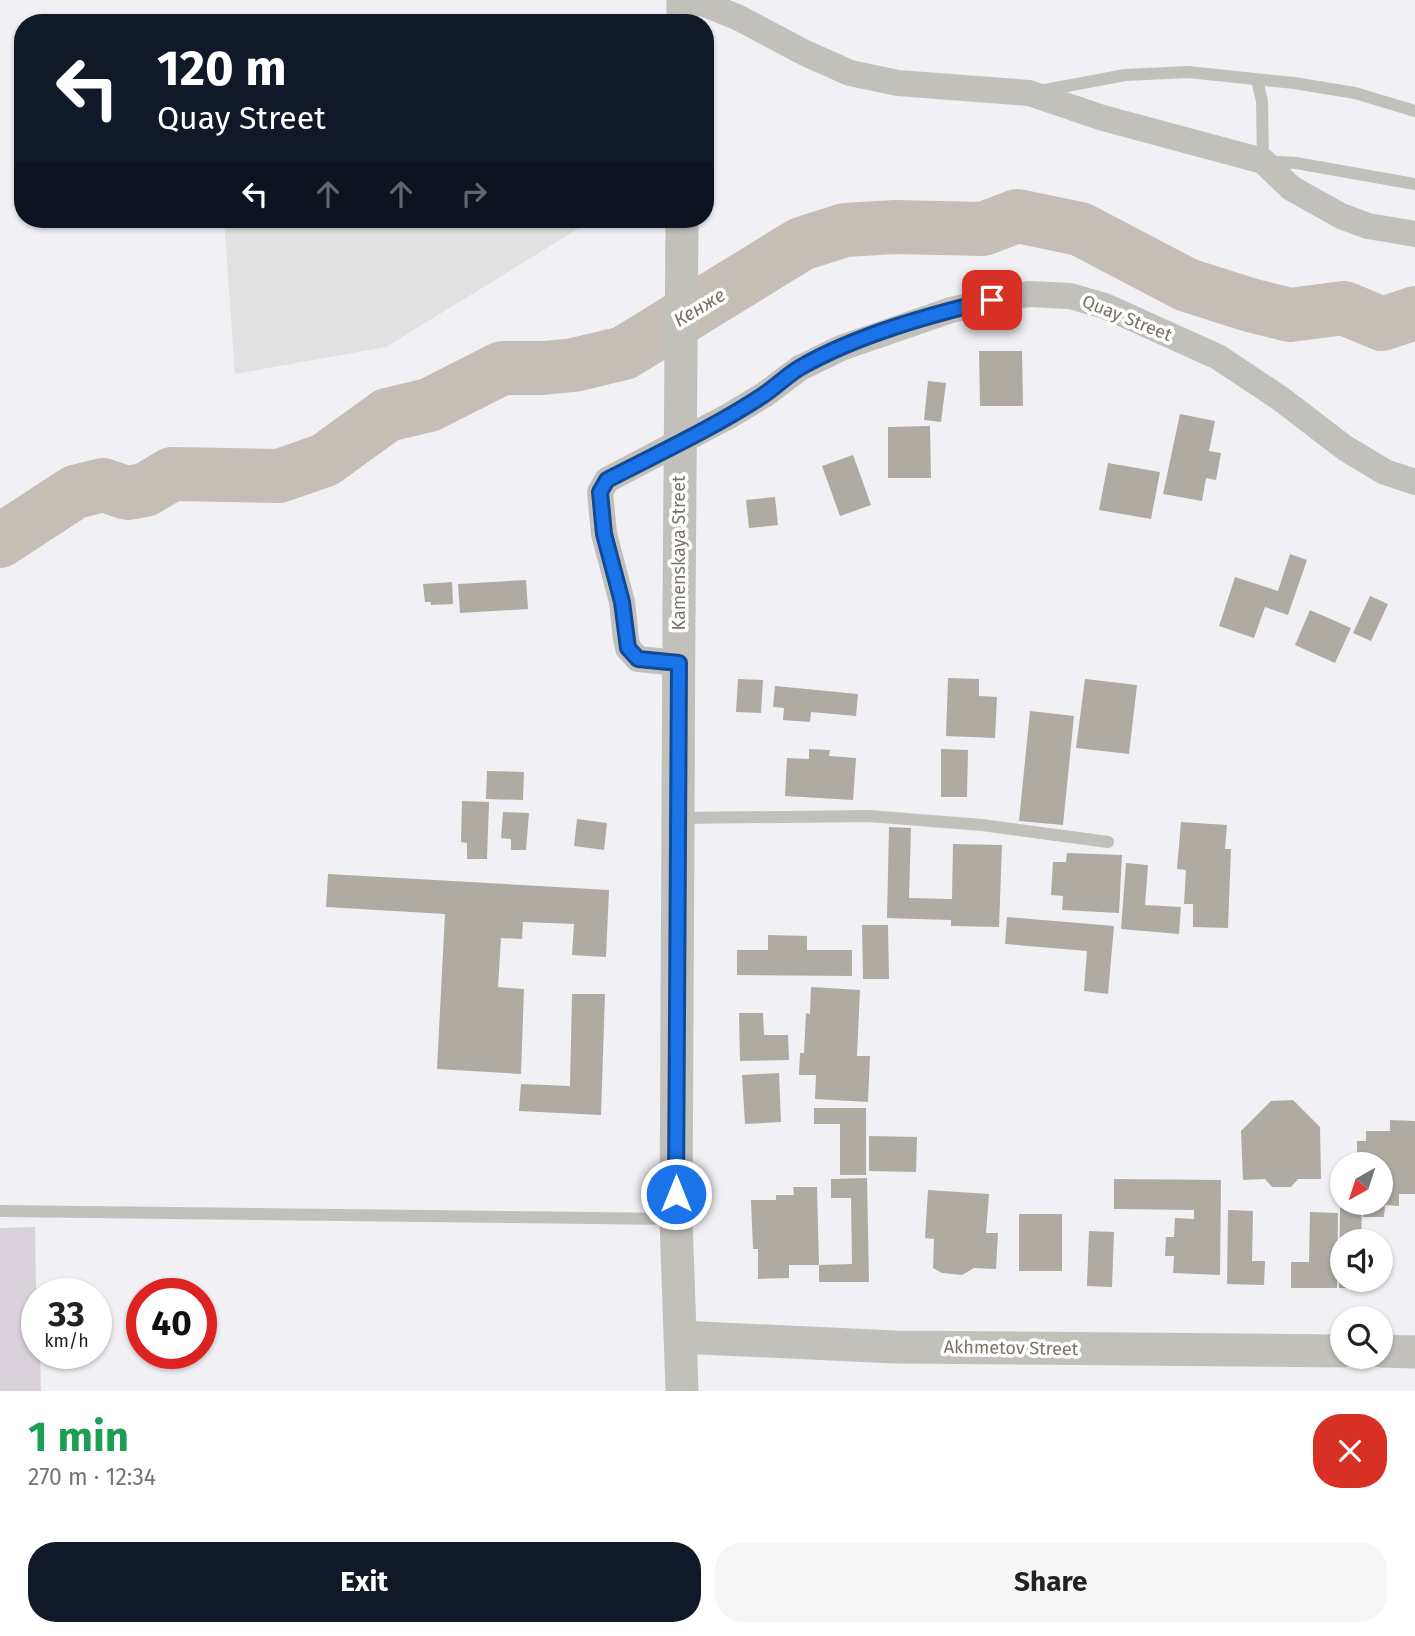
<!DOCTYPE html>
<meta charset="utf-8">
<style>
body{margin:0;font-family:"Fira Sans",sans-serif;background:#f6f6f6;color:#222;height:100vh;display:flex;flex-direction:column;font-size:26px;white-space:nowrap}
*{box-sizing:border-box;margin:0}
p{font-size:23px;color:#767676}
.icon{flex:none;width:38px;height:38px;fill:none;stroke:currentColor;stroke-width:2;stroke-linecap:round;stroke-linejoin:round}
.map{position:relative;height:1391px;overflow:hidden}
.drawer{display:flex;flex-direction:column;background:#fff;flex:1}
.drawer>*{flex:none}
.hud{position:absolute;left:14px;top:14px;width:700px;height:214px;border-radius:28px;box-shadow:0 2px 5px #0004;background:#111827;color:#fff;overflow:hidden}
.needle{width:46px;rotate:219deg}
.fabs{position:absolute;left:1330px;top:1152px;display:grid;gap:14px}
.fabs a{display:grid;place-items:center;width:63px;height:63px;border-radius:50%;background:#fff;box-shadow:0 2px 5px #0004;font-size:35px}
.speed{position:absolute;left:21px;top:1278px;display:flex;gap:14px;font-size:35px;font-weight:700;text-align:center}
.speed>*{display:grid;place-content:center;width:91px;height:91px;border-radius:50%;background:#fff;box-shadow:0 2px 5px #0004;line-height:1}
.speed small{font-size:18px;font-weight:400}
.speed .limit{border:10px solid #d22;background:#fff;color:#111}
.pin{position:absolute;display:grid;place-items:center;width:60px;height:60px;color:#fff;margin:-30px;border-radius:14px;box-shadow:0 4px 10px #0006}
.me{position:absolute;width:77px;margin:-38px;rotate:0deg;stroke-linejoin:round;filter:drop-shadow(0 0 5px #0008)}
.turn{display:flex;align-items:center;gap:24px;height:147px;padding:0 28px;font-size:32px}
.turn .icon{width:91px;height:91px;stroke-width:2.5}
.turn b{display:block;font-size:49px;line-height:60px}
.lanes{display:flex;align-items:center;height:66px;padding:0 28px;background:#0003;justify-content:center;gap:35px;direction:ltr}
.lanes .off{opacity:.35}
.round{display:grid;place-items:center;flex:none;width:74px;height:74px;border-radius:28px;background:#f6f6f6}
.head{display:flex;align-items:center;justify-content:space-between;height:119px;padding:0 28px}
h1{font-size:42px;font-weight:700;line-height:52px;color:#1e9e55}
.button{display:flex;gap:14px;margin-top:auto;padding:14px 28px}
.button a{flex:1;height:80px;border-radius:28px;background:#111827;color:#fff;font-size:28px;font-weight:700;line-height:80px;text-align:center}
.button a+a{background:#f6f6f6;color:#222}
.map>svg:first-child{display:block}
.built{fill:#e1e1e1}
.green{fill:#d9d2da}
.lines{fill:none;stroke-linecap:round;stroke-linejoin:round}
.river{stroke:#c5beb6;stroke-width:54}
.building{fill:#afaba3}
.service{stroke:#c2c0bb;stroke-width:12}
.minor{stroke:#c2c0bb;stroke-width:26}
.tertiary{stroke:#c2c0bb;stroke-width:33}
.tertiary-bridge{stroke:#c2c0bb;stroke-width:33}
.route-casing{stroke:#114b97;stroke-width:18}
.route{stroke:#1a73e8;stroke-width:12}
.labels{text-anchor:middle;stroke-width:7;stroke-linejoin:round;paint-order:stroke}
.street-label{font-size:18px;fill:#797362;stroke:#fff}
.water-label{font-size:19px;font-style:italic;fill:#7b7062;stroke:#fff}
</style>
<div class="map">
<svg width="1415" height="1391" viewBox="0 0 1415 1391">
<rect width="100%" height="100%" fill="#f1f0f4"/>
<!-- built -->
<path class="built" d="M224 219H594L386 347 235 374Z"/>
<!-- green -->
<path class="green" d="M35 1227 37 1353H40L41 1391H0V1228Z"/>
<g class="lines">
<!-- river -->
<path class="river" d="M0 541 75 492 103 485 127 493 145 490 172 474 279 476 325 460 387 415 429 405 502 368H543L574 365 624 353 801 244 845 230 895 227 983 229 1017 216 1080 229 1187 285 1250 305 1290 315 1344 308 1382 324 1415 313"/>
</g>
<!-- building -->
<path class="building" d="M979 351H1022L1023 406H980Z
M928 381 946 383 941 422 924 420Z
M1180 414 1215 421 1209 451 1221 453 1216 480 1206 478 1202 501 1163 494Z
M930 426 931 478H888V427Z
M853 455 871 505 840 516 822 466Z
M1108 463 1160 472 1151 519 1099 510Z
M775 497 778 525 749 528 746 500Z
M1290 554 1307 560 1288 615 1265 607 1254 638 1219 626 1235 577 1278 591Z
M526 580 528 609 460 613 458 584Z
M452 582 453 604 431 605V602H425L423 584Z
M1370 596 1388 604 1371 641 1353 633Z
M1310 610 1351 628 1335 663 1295 645Z
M948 678 979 679V696L997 697 995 738 946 736Z
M738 679 763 680 761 713 736 712Z
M1085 679 1137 685 1129 754 1076 748Z
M775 686 858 694 856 716 811 712 810 722 783 720 784 708 773 707Z
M1030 711 1074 716 1063 825 1019 821Z
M809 749 830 750 829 756 856 758 853 800 785 796 787 758 809 759Z
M941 749 968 750 967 797H941Z
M487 771 524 772 523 800 486 799Z
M462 801 489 802 487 859H467V843L461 842Z
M503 812 529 813 526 850H511V839L501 838Z
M577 819 607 823 604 850 574 846Z
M1181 822 1227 825 1225 849H1231L1228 928 1193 927V904H1184L1186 870 1177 869Z
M889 827 911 828 909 898 952 899 953 844 1002 845 999 927 951 926V920L887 918Z
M1067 853 1122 855 1119 913 1062 910 1063 896 1051 895 1053 862H1066Z
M1126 863 1148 865 1145 905 1181 907 1179 934 1121 929Z
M328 874 609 890 606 957 572 955 574 924 523 922 522 939 501 938 498 987 524 989 521 1074 437 1069 445 914 326 907Z
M1007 917 1114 926 1108 994 1084 991 1087 951 1005 944Z
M862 925H888L889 979H863Z
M768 935 807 936V950H852V976L737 975V950H768Z
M811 987 860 990 857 1056H870L868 1102 815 1099 816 1075H799L800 1053H804L806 1013 810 1014Z
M572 994H605L601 1115 519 1111 521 1084 570 1086Z
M739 1013H763L764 1035H788L789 1060 740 1061Z
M779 1073 781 1122 745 1124 742 1075Z
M1293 1100 1320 1127 1321 1179H1298L1291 1187H1272L1265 1179 1243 1180 1241 1131 1271 1101Z
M814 1108H866V1175H840V1124H814Z
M1390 1120 1415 1121V1194H1399V1206L1385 1205 1384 1217H1363L1364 1202H1381V1164H1357V1141H1366V1131H1390Z
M869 1136 917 1137 916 1172 869 1171Z
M867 1178 869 1282H819V1265L852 1264 851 1198H831V1179Z
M1114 1179 1221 1180 1220 1275 1173 1273 1174 1256H1165L1166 1237H1174L1175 1218 1194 1219V1210L1114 1209Z
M793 1187H817L819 1265H789V1278L758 1279V1249H753L751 1200H776V1195H794Z
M928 1190 989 1194 986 1233H998L996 1269 974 1268 962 1275 942 1273 933 1268 934 1239 925 1238Z
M1340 1208H1362L1361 1241H1342V1279H1361V1288H1339Z
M1228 1210 1253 1211 1252 1261H1265L1264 1285 1227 1284Z
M1310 1212 1338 1213 1337 1288H1291V1262H1309Z
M1019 1214H1062V1271H1019Z
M1089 1231 1114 1232 1112 1287 1087 1286Z"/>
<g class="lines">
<!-- service -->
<path class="service" d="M1257 80 1262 101 1263 161 1296 163 1415 184
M1040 91 1125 75 1188 72 1294 83 1355 93 1415 111
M679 818 869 816 982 825 1108 842
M0 1211 675 1219"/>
<!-- minor -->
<path class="minor" d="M695 0 739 18 805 53 850 73 898 83 1029 93 1103 118 1263 161 1291 188 1341 216 1368 226 1415 234
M679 663 638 659 628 648 626 639 622 602 604 534 600 492 607 480 729 416 764 395 800 368 841 348 951 310 1028 294 1070 296 1105 306 1218 357 1281 399 1345 448 1385 472 1415 482"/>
<!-- tertiary -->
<path class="tertiary" d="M683 23V0
M679 611 676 1219 682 1391
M680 1337 895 1347 1342 1351
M1381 1351 1415 1352"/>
<!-- tertiary-bridge -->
<path class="tertiary-bridge" d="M679 611 682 219"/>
</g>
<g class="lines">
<defs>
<path id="route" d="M676 1194 679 663 638 659 628 648 622 602 604 534 600 492 607 480C659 453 713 428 762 396 776 387 787 375 801 367 857 335 929 315 992 300"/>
</defs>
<!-- route casing -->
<use href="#route" class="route-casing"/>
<!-- route -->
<use href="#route" class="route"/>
</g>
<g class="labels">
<!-- street labels -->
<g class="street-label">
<text transform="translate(1127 318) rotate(22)" y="6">Quay Street</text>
<text transform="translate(679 553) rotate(-90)" y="6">Kamenskaya Street</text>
<text transform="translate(1011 1348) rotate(1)" y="6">Akhmetov Street</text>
</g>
<!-- water labels -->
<g class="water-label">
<text transform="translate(699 307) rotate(-31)" y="7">Кенже</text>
</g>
</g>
</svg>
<div class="fabs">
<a><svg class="needle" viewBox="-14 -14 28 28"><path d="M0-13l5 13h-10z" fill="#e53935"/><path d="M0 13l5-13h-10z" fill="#767676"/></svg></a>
<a><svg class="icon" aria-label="sound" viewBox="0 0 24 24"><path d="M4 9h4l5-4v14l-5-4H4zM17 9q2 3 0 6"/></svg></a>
<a><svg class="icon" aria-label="search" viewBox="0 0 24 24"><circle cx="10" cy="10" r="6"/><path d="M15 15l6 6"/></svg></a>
</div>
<div class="speed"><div>33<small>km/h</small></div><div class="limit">40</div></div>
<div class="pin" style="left:992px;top:300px;background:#d93025"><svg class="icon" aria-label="arrive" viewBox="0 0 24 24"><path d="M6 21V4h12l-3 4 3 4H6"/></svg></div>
<svg class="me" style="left:676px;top:1194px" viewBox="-20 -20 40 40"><circle r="17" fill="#1a73e8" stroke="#fff" stroke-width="3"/><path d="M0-11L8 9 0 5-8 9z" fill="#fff"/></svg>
<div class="hud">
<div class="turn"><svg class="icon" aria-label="left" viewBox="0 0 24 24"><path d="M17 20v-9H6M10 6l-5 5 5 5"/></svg><div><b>120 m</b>Quay Street</div></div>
<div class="lanes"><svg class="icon" aria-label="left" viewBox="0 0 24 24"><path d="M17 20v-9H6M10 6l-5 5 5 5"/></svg><svg class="icon off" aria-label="ahead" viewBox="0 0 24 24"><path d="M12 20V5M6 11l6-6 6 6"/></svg><svg class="icon off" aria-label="ahead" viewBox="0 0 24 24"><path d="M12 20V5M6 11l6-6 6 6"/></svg><svg class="icon off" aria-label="right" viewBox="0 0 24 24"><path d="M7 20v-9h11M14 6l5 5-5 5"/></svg></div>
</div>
</div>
<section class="drawer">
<div class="head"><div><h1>1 min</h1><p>270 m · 12:34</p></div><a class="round" style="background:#d93025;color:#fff"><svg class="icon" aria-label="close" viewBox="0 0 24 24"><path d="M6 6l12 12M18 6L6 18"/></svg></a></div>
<div class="button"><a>Exit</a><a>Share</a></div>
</section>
